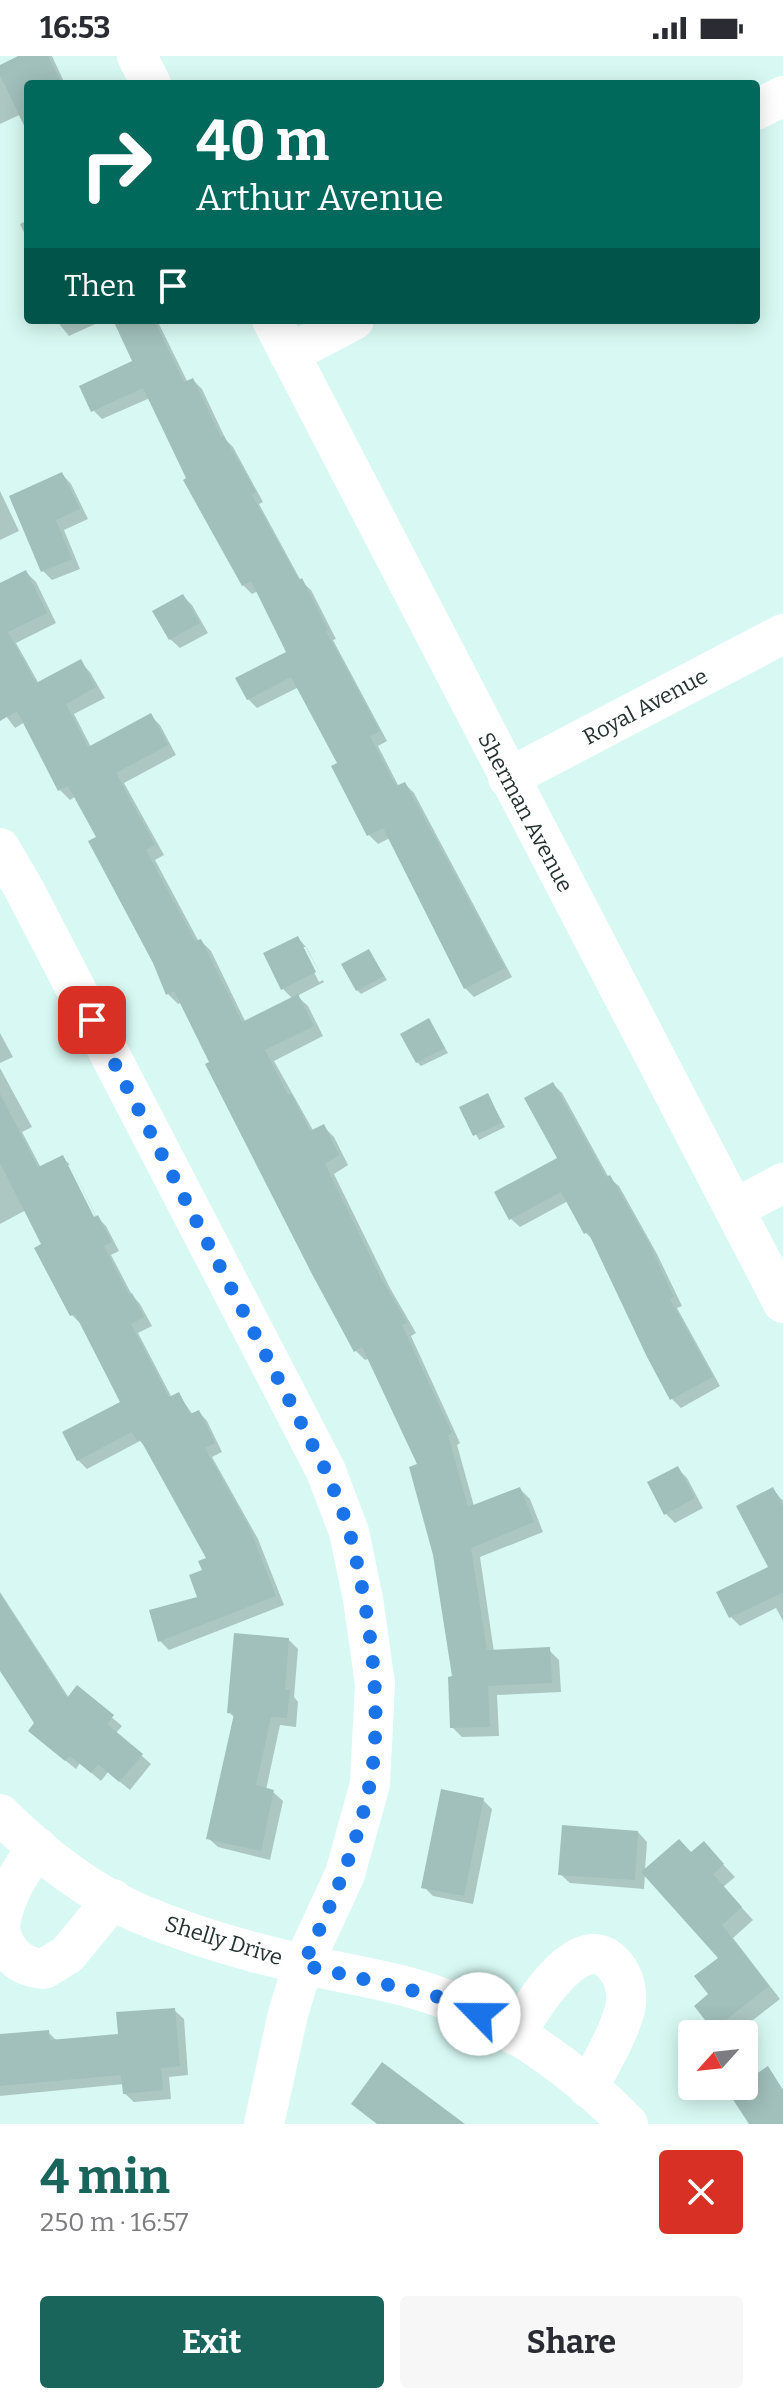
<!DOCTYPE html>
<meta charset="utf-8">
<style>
body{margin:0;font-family:Bitter,serif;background:#f7f7f7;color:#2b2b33;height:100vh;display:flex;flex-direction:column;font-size:30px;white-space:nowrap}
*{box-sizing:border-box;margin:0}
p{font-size:26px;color:#7c7c81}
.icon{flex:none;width:44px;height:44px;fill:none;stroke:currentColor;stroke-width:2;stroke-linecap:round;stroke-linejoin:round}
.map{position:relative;height:2068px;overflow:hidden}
.side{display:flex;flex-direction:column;background:#fff;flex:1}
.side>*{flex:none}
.top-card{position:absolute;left:24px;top:24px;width:736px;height:244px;border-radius:8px;box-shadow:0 4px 20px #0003;background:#00695c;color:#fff;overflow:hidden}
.needle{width:52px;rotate:243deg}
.tools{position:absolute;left:678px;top:1964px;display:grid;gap:16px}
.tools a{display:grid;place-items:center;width:80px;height:80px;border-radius:8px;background:#fff;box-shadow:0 4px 20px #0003;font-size:40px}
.pin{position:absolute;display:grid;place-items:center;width:68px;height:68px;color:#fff;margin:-34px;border-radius:16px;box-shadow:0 4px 12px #0006}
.me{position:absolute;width:88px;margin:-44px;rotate:293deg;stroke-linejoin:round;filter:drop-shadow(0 0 6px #0008)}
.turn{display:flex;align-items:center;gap:28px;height:168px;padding:0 40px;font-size:36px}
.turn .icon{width:104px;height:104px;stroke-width:2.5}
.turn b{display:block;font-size:56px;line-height:68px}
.then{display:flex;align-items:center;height:76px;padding:0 40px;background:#0003;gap:16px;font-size:30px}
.round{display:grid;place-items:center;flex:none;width:84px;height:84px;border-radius:8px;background:#f7f7f7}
.head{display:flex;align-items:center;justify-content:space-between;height:136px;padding:0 40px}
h1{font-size:48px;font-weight:700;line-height:60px;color:#19645b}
.primary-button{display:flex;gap:16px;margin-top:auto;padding:16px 40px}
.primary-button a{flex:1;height:92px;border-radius:8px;background:#19645b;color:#fff;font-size:32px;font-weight:700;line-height:92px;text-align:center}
.primary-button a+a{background:#f7f7f7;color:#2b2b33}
.status{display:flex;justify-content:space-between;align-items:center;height:56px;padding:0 40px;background:#fff;direction:ltr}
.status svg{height:22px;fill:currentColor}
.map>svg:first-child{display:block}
.shadow{fill:#0003;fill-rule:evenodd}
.building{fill:#a1c0bb}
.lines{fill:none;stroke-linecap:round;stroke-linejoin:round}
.minor{stroke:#fff;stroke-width:40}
.route{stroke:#1a73e8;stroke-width:14;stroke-dasharray:0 25.2}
.labels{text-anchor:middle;stroke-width:6;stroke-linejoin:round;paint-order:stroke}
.street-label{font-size:22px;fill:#263230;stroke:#fefefe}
</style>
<div class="status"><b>16:53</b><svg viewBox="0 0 49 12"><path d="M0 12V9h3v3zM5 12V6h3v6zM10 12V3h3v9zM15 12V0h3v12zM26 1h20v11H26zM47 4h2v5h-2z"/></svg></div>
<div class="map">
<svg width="783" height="2068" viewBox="0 0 783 2068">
<rect width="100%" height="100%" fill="#d8f9f3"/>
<!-- shadow -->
<path class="shadow" d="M21 0H52L65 28H28V55L0 68V10Z
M28 164V185L20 168Z
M56 264H104L69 280Z
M115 264H157L188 327 193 324 202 333 226 384 233 391 263 446 259 448 301 525 311 534 336 583 333 584 387 685 378 690 399 731 405 728 414 737 512 921 474 941 465 932 390 782 378 788 369 779 340 708 299 631 257 652 248 643 289 597 258 535 252 538 243 529 150 342 102 363 93 354 135 306Z
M62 418 71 428 88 463 64 474 80 513 52 524 43 515Z
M0 435 19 475 0 484Z
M26 516 36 526 56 567 16 587 39 628 80 606 90 616 105 642 74 658 91 691 150 659 160 669 176 699 124 727 164 799 155 804 199 886 201 885 211 895 246 967 293 943 283 933 298 882 307 892 324 926 297 940 308 950 323 980 274 1005 314 1076 324 1071 334 1081 348 1109 334 1118 390 1232 416 1277 411 1280 460 1387 457 1389 474 1450 520 1433 530 1443 543 1476 480 1501 494 1596 549 1594 559 1604 561 1636 497 1639 499 1680 462 1681 452 1671 455 1622 420 1410 370 1302 365 1304 355 1294 182 946 178 948 168 938 98 782 76 740 70 744 60 734 25 666 15 672 0 652V529ZM301 891H306L323 924 319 926Z
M183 540 192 549 208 577 180 592 170 583Z
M369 895 387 924 361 938 357 934Z
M429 964 448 997 421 1010 417 1006Z
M0 977 13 1001 0 1007Z
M0 1012 32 1071 22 1076 41 1112 62 1101 70 1109H65L97 1171 100 1169 71 1110 96 1160 106 1170 119 1195 111 1199 132 1239 140 1248 152 1270 138 1277 172 1342 179 1339 193 1359 199 1356 207 1365 222 1396 212 1401 258 1483 284 1549 169 1594 160 1585 152 1555 200 1542 208 1503 147 1392 140 1385 87 1413 78 1404 123 1346 81 1268 72 1259 44 1189 26 1154 0 1168Z
M553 1028 562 1037 609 1122 619 1130 657 1198 682 1250 677 1252 720 1330 681 1352 672 1343 648 1300 595 1186 586 1177 568 1145 520 1171 511 1163 560 1103Z
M488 1040 505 1071 479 1084 462 1052Z
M677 1412 687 1422 703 1452 675 1467 666 1458Z
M773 1433 783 1445V1565L776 1552 740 1570 731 1561 771 1512Z
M0 1536 69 1642 77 1632 122 1670 116 1677 151 1708 130 1734 108 1716 101 1725 80 1707 76 1713 40 1684 37 1668 0 1611Z
M289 1584 298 1593 294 1641 298 1646 296 1671 280 1669 266 1734 273 1736 283 1745 270 1804 218 1791 208 1782 235 1662 229 1656Z
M483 1744 492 1753 473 1848 433 1840 424 1831Z
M638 1776 647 1786 645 1815 692 1798 715 1800 735 1821 723 1831 753 1864 733 1882 780 1943 735 1978H719L714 1973 711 1939 721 1902 645 1818 644 1833 570 1827 560 1818Z
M174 1954 184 1963 188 2019 169 2021 171 2043 134 2046 124 2037V2028L0 2040V1980L48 1976 57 1985 120 1980Z"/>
<!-- building -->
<path class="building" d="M18 0H48L62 28H28V78L0 19V9Z
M113 264H154L184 326 193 322 221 381 224 380 256 436 252 439 299 524 302 522 328 574 326 575 380 675 370 680 396 730 405 726 505 912 464 933 383 772 367 780 331 710 337 707 291 621 247 644 235 622 286 596 251 525 242 530 183 424 186 422 143 332 91 356 79 330 132 305Z
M62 416 80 453 56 464 72 503 41 516 9 440Z
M26 514 47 557 8 576 36 627 81 603 96 631 66 648 88 691 151 657 168 689 116 717 155 789 146 794 195 885 201 883 242 966 298 938 314 970 265 994 288 1039 291 1037 310 1075 324 1068 339 1099 325 1108 380 1220 407 1267 402 1269 452 1377 448 1379 468 1451 520 1431 534 1466 471 1492 487 1594 550 1591 552 1627 488 1630 490 1671 450 1672 448 1621 452 1620 433 1499 409 1411 417 1408 362 1291 354 1296 313 1220 205 1008 209 1006 174 935 166 939 153 907 88 785 96 781 68 730 58 735 17 655 0 665V527Z
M183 538 200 567 169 584 152 555Z
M298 880 316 916 281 934 263 897Z
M369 893 384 920 356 935 341 908Z
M429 962 445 992 416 1007 400 978Z
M553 1026 606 1121 610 1119 649 1187 674 1241 670 1243 713 1321 670 1344 647 1301 588 1176 584 1178 561 1136 509 1164 494 1136 557 1102 524 1042Z
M488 1037 502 1067 473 1080 459 1051Z
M0 1038 38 1111 63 1099 94 1161 98 1159 112 1186 104 1190 129 1239 132 1237 144 1261 131 1268 169 1341 179 1336 190 1358 199 1354 215 1387 205 1392 250 1473 276 1540 158 1586 149 1554 197 1541 189 1519 202 1514 198 1505 206 1502 140 1383 137 1385 132 1376 77 1405 62 1376 120 1346 75 1258 70 1260 34 1192 41 1188 0 1107Z
M678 1410 695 1442 664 1459 647 1426Z
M773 1431 783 1450V1538L782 1537 729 1562 716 1536 768 1511 736 1450Z
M0 1538 67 1642 77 1629 114 1659 107 1668 143 1698 119 1726 98 1708 91 1717 70 1700 65 1705 28 1675 34 1667 0 1615Z
M234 1577 289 1582 285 1634H290L287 1662 271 1661 256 1729 274 1734 261 1795 206 1783 234 1658 227 1657Z
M441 1733 484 1742 464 1840 421 1832Z
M562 1769 638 1775 635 1824 558 1819Z
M679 1783 691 1796 704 1785 724 1808 713 1818 742 1851 722 1869 769 1930 713 1974 694 1950 708 1938 694 1920 718 1902 641 1816Z
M175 1952 180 2010 161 2012 163 2034 123 2038 121 2019 0 2030V1978L49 1974 50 1984 118 1978 116 1956Z
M382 2006 465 2068H377L351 2048Z
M768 2010 783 2034V2068H749L728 2036 737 2030H744V2026Z"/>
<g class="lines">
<!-- minor -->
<path class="minor" d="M137 0 151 28
M756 54 783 40
M272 264 783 1247
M289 298 354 264
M508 722 783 578
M0 792 24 833 326 1415 349 1476 363 1543 375 1628 370 1728 345 1818 303 1909 288 1958 264 2068
M734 1153 783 1127
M0 1758C39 1797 87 1835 138 1857 190 1879 252 1897 307 1909 350 1919 395 1925 437 1940 508 1966 576 2014 628 2068
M0 1869C5 1838 20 1816 37 1791
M0 1874C6 1897 19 1911 44 1913L68 1898 113 1843
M515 1979C529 1955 582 1865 616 1911 625 1922 628 1939 625 1953 618 1980 601 2007 588 2032"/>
</g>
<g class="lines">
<!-- route -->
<path class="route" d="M92 964 326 1415C334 1435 344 1456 350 1478 369 1551 385 1657 369 1732 356 1795 330 1851 303 1909L436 1940 479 1958"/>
</g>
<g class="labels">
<!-- street labels -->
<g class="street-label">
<text transform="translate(645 650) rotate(-28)" y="8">Royal Avenue</text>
<text transform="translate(526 756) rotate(62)" y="8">Sherman Avenue</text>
<text transform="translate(224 1884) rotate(17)" y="8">Shelly Drive</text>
</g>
</g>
</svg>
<div class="tools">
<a><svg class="needle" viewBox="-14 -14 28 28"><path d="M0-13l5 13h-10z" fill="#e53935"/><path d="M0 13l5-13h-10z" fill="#7c7c81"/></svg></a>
</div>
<div class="pin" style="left:92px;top:964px;background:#d93025"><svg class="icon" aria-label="arrive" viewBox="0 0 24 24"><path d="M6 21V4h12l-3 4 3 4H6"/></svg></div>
<svg class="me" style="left:479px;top:1958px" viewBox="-20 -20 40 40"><circle r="19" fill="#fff"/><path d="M0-13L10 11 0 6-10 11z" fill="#1a73e8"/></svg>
<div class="top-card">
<div class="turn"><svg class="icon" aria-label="right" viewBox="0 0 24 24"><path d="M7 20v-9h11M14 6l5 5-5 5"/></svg><div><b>40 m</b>Arthur Avenue</div></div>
<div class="then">Then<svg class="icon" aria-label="arrive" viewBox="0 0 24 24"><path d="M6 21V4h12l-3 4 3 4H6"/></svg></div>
</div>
</div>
<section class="side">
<div class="head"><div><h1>4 min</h1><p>250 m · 16:57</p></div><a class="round" style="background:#d93025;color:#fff"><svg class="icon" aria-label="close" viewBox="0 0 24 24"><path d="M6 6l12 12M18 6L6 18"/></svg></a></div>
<div class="primary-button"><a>Exit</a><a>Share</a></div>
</section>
